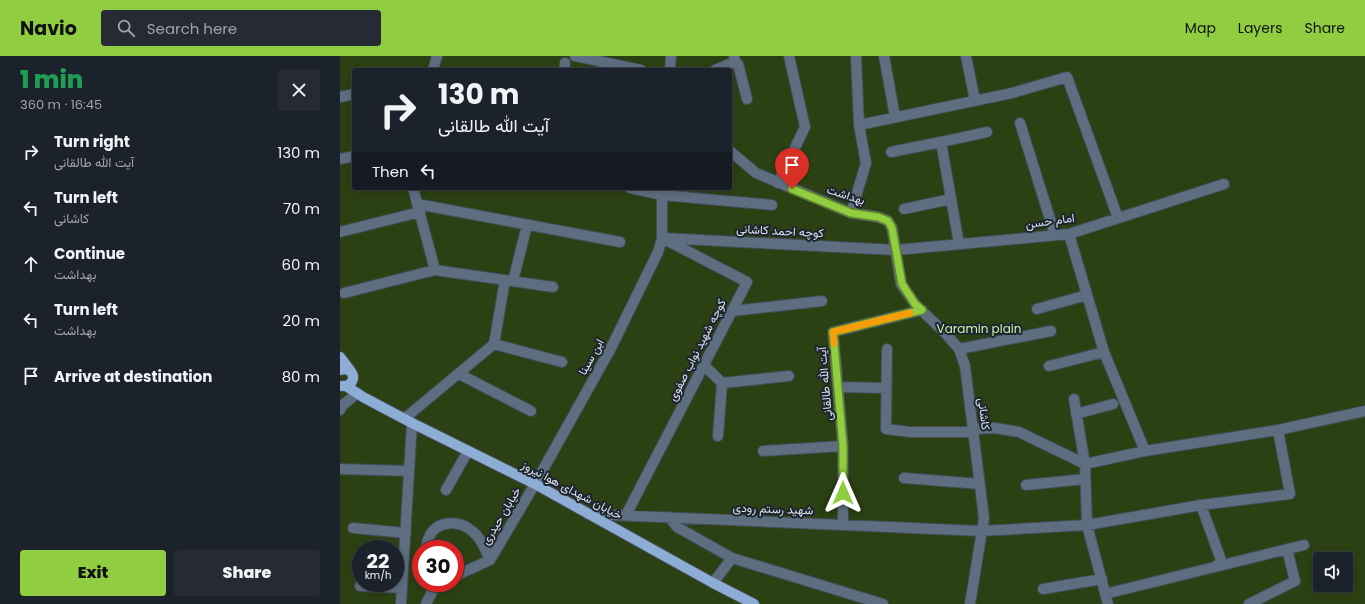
<!DOCTYPE html>
<meta charset="utf-8">
<style>
body{margin:0;font-family:Poppins,Vazirmatn,sans-serif;background:#252a34;color:#f1f3f6;height:100vh;display:flex;flex-direction:column;font-size:15px;white-space:nowrap}
*{box-sizing:border-box;margin:0}
p{font-size:13px;color:#a0a4a9}
.icon{flex:none;width:22px;height:22px;fill:none;stroke:currentColor;stroke-width:2;stroke-linecap:round;stroke-linejoin:round}
.map{position:relative;flex:1;overflow:hidden}
.drawer{display:flex;flex-direction:column;background:#1c222c;width:340px}
.drawer>*{flex:none}
.guide{position:absolute;left:12px;top:12px;width:380px;height:122px;border-radius:4px;box-shadow:0 2px 10px #0003,0 0 0 1px #3a3f48;background:#1c222c;color:#f1f3f6;overflow:hidden}
.tools{position:absolute;left:973px;top:496px;display:grid;gap:8px}
.tools a{display:grid;place-items:center;width:40px;height:40px;border-radius:4px;background:#1c222c;box-shadow:0 2px 10px #0003,0 0 0 1px #3a3f48;font-size:20px}
.speed{position:absolute;left:12px;top:484px;display:flex;gap:8px;font-size:20px;font-weight:700;text-align:center}
.speed>*{display:grid;place-content:center;width:52px;height:52px;border-radius:50%;background:#1c222c;box-shadow:0 2px 10px #0003,0 0 0 1px #3a3f48;line-height:1}
.speed small{font-size:10px;font-weight:400}
.speed .limit{border:6px solid #d22;background:#fff;color:#111}
.pin{position:absolute;display:grid;place-items:center;width:34px;height:34px;color:#fff;margin:-41px -17px;border-radius:50% 50% 50% 0;rotate:-45deg;box-shadow:0 0 4px #0007}
.pin .icon{rotate:45deg}
.me{position:absolute;width:44px;margin:-22px;rotate:0deg;stroke-linejoin:round;filter:drop-shadow(0 0 3px #0008)}
.turn{display:flex;align-items:center;gap:14px;height:84px;padding:0 20px;font-size:18px}
.turn .icon{width:52px;height:52px;stroke-width:2.5}
.turn b{display:block;font-size:28px;line-height:34px}
.then{display:flex;align-items:center;height:38px;padding:0 20px;background:#0003;gap:8px;font-size:15px}
.round{display:grid;place-items:center;flex:none;width:42px;height:42px;border-radius:4px;background:#252a34}
.headline{display:flex;align-items:center;justify-content:space-between;height:68px;padding:0 20px}
h1{font-size:24px;font-weight:800;line-height:30px;color:#1e9e55}
.primary-button{display:flex;gap:8px;margin-top:auto;padding:8px 20px}
.primary-button a{flex:1;height:46px;border-radius:4px;background:#90cd40;color:#111;font-size:16px;font-weight:800;line-height:46px;text-align:center}
.primary-button a+a{background:#252a34;color:#f1f3f6}
ul{padding:0;list-style:none}
li{display:flex;align-items:center;gap:12px;height:56px;padding:0 20px}
li div{flex:1}
li b{display:block;font-size:15px}
li em{font-style:normal}
header{display:flex;align-items:center;gap:24px;box-sizing:border-box;height:56px;padding:0 20px;background:#90cd40;color:#111}
header strong{font-size:19px}
nav{display:flex;gap:22px;margin-inline-start:auto;font-size:14px}
.search{width:280px;height:36px;background:#252a34;display:flex;align-items:center;gap:10px;box-sizing:border-box;padding:0 14px;border-radius:4px;color:#a0a4a9;font-size:15px}
main{display:flex;flex:1;min-height:0}
.map>svg:first-child{display:block}
.green{fill:#2c4113;fill-rule:evenodd}
.lines{fill:none;stroke-linecap:round;stroke-linejoin:round}
.minor-casing{stroke:#424b56;stroke-width:12}
.major-casing{stroke:#424b56;stroke-width:12}
.minor{stroke:#5e6e81;stroke-width:10}
.major{stroke:#8eadd5;stroke-width:10}
.route-casing{stroke:#5e852a;stroke-width:10}
.route{stroke:#90cd40;stroke-width:7}
.slow{stroke:#f59e0b;stroke-width:7}
.labels{text-anchor:middle;stroke-width:4;stroke-linejoin:round;paint-order:stroke}
.street-label{font-size:12px;fill:#dbe1e9;stroke:#1c2530}
.park-label{font-size:12px;fill:#ccf4a5;stroke:#1c2530}
</style>
<header>
<strong>Navio</strong>
<div class="search"><svg class="icon" aria-label="search" viewBox="0 0 24 24"><circle cx="10" cy="10" r="6"/><path d="M15 15l6 6"/></svg>Search here</div>
<nav><a>Map</a><a>Layers</a><a>Share</a></nav>
</header>
<main>
<section class="drawer">
<div class="headline"><div><h1>1 min</h1><p>360 m · 16:45</p></div><a class="round"><svg class="icon" aria-label="close" viewBox="0 0 24 24"><path d="M6 6l12 12M18 6L6 18"/></svg></a></div>
<ul>
<li><svg class="icon" aria-label="right" viewBox="0 0 24 24"><path d="M7 20v-9h11M14 6l5 5-5 5"/></svg><div><b>Turn right</b><p>آیت الله طالقانی</p></div><em>130 m</em></li>
<li><svg class="icon" aria-label="left" viewBox="0 0 24 24"><path d="M17 20v-9H6M10 6l-5 5 5 5"/></svg><div><b>Turn left</b><p>کاشانی</p></div><em>70 m</em></li>
<li><svg class="icon" aria-label="ahead" viewBox="0 0 24 24"><path d="M12 20V5M6 11l6-6 6 6"/></svg><div><b>Continue</b><p>بهداشت</p></div><em>60 m</em></li>
<li><svg class="icon" aria-label="left" viewBox="0 0 24 24"><path d="M17 20v-9H6M10 6l-5 5 5 5"/></svg><div><b>Turn left</b><p>بهداشت</p></div><em>20 m</em></li>
<li><svg class="icon" aria-label="arrive" viewBox="0 0 24 24"><path d="M6 21V4h12l-3 4 3 4H6"/></svg><div><b>Arrive at destination</b></div><em>80 m</em></li>
</ul>
<div class="primary-button"><a>Exit</a><a>Share</a></div>
</section>
<div class="map">
<svg width="1025" height="548" viewBox="0 0 1025 548">
<rect width="100%" height="100%" fill="#252e3a"/>
<!-- green -->
<path class="green" d="M0 0H1025V548H0ZM14 14H390V132H14ZM21 493H55V527H21ZM81 493H115V527H81ZM980 503H1006V529H980Z"/>
<g class="lines">
<defs>
<path id="minor" d="M235 0 301 14
M544 0 555 61
M626 0 635 45
M395 6 398 8 407 43
M93 14 97 0
M224 14 225 7
M330 14 331 0
M375 14 395 6 394 0
M0 41 14 38
M680 67 715 179
M519 69 672 37 727 21 778 162
M601 86 647 76
M390 95 416 117 511 157 538 161 548 165 552 172 561 228 575 248 607 279 619 293 625 310 644 462 630 548
M551 96 601 86 619 188
M0 103 14 100
M438 127 465 71 449 0
M73 132 95 214
M290 132 322 139 432 149
M77 148 280 186
M564 153 611 143
M511 157 526 107 519 69 516 0
M0 176 80 156
M729 178 764 296 805 395
M322 182 556 194 729 178 884 128
M173 225 187 169
M4 237 95 214 213 231
M697 253 747 239
M392 255 482 245
M154 288 222 306
M547 293 546 373 570 376H634
M619 293 711 275
M364 309 382 327 378 380
M709 310 764 296
M119 318 191 355
M382 327 449 320
M498 331 546 332
M734 343 745 408 747 469 768 548
M0 354 2 350 17 337
M736 358 773 348
M65 362 154 288 165 224
M633 373 655 372 679 376 745 408 805 395 938 374 1025 355
M423 395 503 390
M0 413 69 415
M564 422 640 428
M686 429 745 423
M106 434 128 395
M861 449 881 504 877 510
M248 458 641 475 747 469 861 449 950 438 938 374
M286 459 407 226 326 184
M329 461 337 471 392 502 543 548
M503 468V390L493 276 582 254
M13 472 66 477
M86 493C87 489 87 484 89 481 97 464 119 464 132 475 141 482 145 493 150 504L195 428 271 292 318 196 322 182V132
M115 520 150 504
M373 527 392 502
M20 530 62 532
M703 533 762 523
M765 538 964 489
M61 548 72 367
M86 548 95 530 101 527
M909 548 955 525 947 493"/>
<path id="major" d="M0 301 10 314
M0 314C16 309 18 331 2 330
M6 330 23 341 72 367 195 428 373 527 414 548"/>
</defs>
<!-- minor casing -->
<use href="#minor" class="minor-casing"/>
<!-- major casing -->
<use href="#major" class="major-casing"/>
<!-- minor -->
<use href="#minor" class="minor"/>
<!-- major -->
<use href="#major" class="major"/>
</g>
<g class="lines">
<defs>
<path id="route" d="M452 133 511 157 538 161 548 165 552 172 562 228 575 248 582 254 493 276 503 390V437"/>
</defs>
<!-- route casing -->
<use href="#route" class="route-casing"/>
<!-- route -->
<use href="#route" class="route"/>
<!-- slow -->
<path class="slow" d="M494 287 493 276 570 257"/>
</g>
<g class="labels">
<!-- street labels -->
<g class="street-label">
<text transform="translate(506 139) rotate(18)" y="4">بهداشت</text>
<text transform="translate(710 165) rotate(-8)" y="4">امام حسن</text>
<text transform="translate(440 175) rotate(3)" y="4">کوچه احمد کاشانی</text>
<text transform="translate(357 294) rotate(-63)" y="4">کوچه شهید نواب صفوی</text>
<text transform="translate(251 301) rotate(-61)" y="4">ابن سینا</text>
<text transform="translate(485 328) rotate(-95)" y="4">آیت الله طالقانی</text>
<text transform="translate(644 358) rotate(83)" y="4">کاشانی</text>
<text transform="translate(232 434) rotate(28)" y="4">خیابان شهدای هوا نیروز</text>
<text transform="translate(433 453) rotate(2)" y="4">شهید رستم رودی</text>
<text transform="translate(161 460) rotate(-59)" y="4">خیابان حیدری</text>
</g>
<!-- park labels -->
<g class="park-label">
<text x="639" y="277">Varamin plain</text>
</g>
</g>
</svg>
<div class="tools">
<a><svg class="icon" aria-label="sound" viewBox="0 0 24 24"><path d="M4 9h4l5-4v14l-5-4H4zM17 9q2 3 0 6"/></svg></a>
</div>
<div class="speed"><div>22<small>km/h</small></div><div class="limit">30</div></div>
<div class="pin" style="left:452px;top:133px;background:#d93025"><svg class="icon" aria-label="arrive" viewBox="0 0 24 24"><path d="M6 21V4h12l-3 4 3 4H6"/></svg></div>
<svg class="me" style="left:503px;top:437px" viewBox="-20 -20 40 40"><path d="M0-17L14 15 0 8-14 15z" fill="#90cd40" stroke="#fff" stroke-width="4"/></svg>
<div class="guide">
<div class="turn"><svg class="icon" aria-label="right" viewBox="0 0 24 24"><path d="M7 20v-9h11M14 6l5 5-5 5"/></svg><div><b>130 m</b>آیت الله طالقانی</div></div>
<div class="then">Then<svg class="icon" aria-label="left" viewBox="0 0 24 24"><path d="M17 20v-9H6M10 6l-5 5 5 5"/></svg></div>
</div>
</div>
</main>
